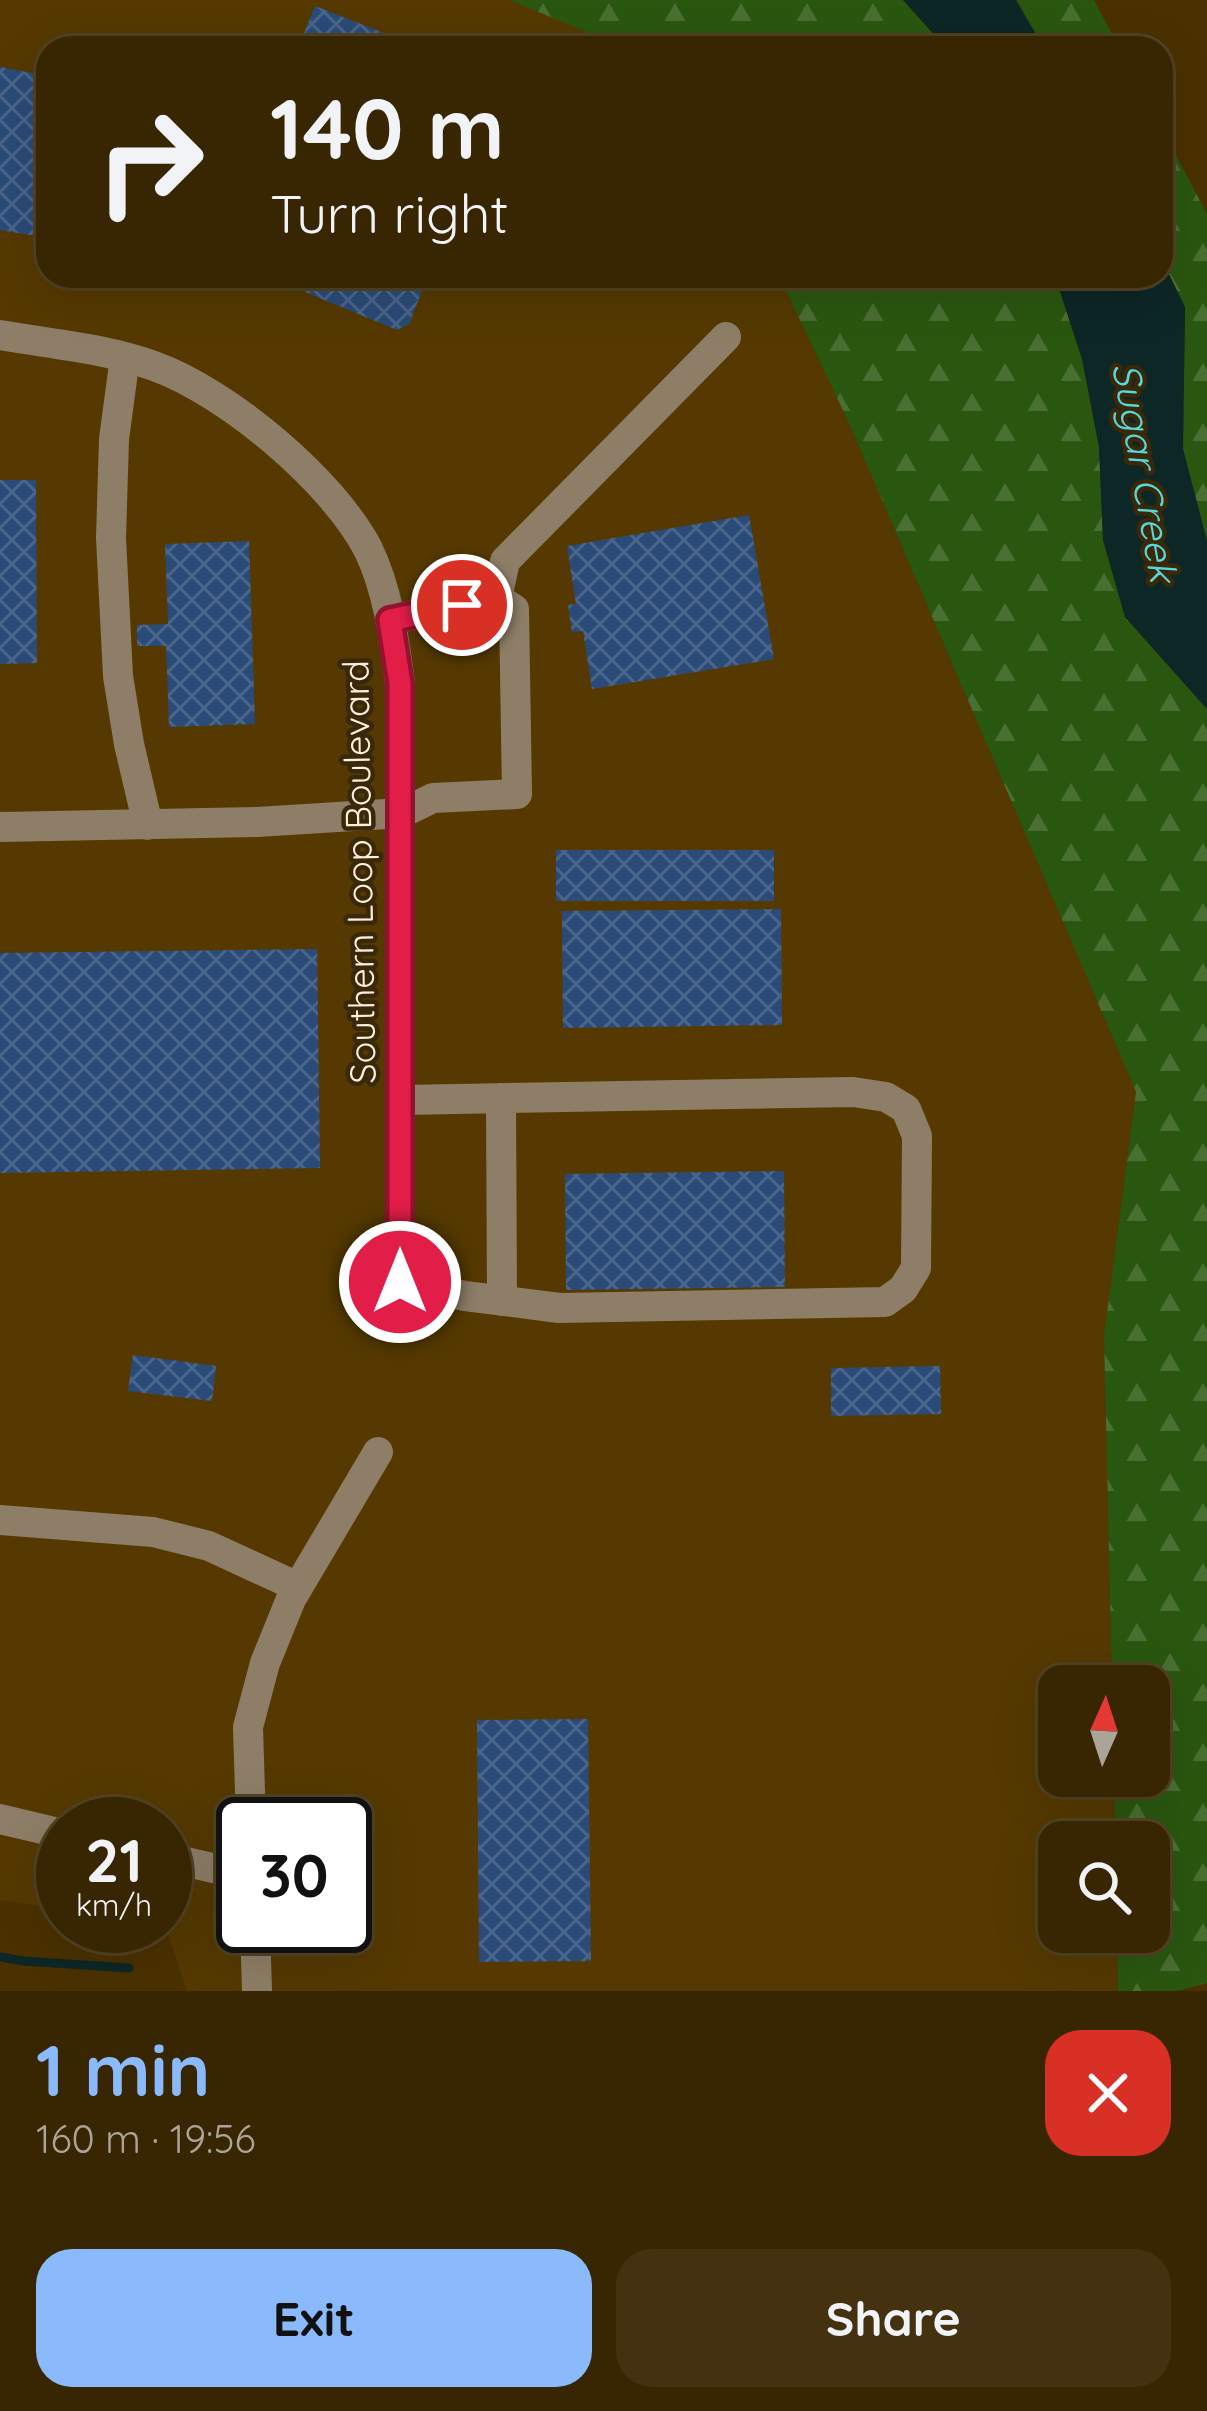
<!DOCTYPE html>
<meta charset="utf-8">
<style>
body{margin:0;font-family:Quicksand,sans-serif;background:#433110;color:#f1f3f6;height:100vh;display:flex;flex-direction:column;font-size:45px;white-space:nowrap}
*{box-sizing:border-box;margin:0}
p{font-size:39px;color:#aba599}
.icon{flex:none;width:66px;height:66px;fill:none;stroke:currentColor;stroke-width:2;stroke-linecap:round;stroke-linejoin:round}
.map{position:relative;height:1991px;overflow:hidden}
.panel{display:flex;flex-direction:column;background:#382501;flex:1}
.panel>*{flex:none}
.banner{position:absolute;left:36px;top:36px;width:1137px;height:252px;border-radius:36px;box-shadow:0 12px 48px #0002,0 0 0 3px #524223;background:#382501;color:#f1f3f6;overflow:hidden}
.needle{width:78px;rotate:3deg}
.tools{position:absolute;left:1038px;top:1665px;display:grid;gap:24px}
.tools a{display:grid;place-items:center;width:132px;height:132px;border-radius:24px;background:#382501;box-shadow:0 12px 48px #0002,0 0 0 3px #524223;font-size:60px}
.speed{position:absolute;left:36px;top:1797px;display:flex;gap:24px;font-size:60px;font-weight:700;text-align:center}
.speed>*{display:grid;place-content:center;width:156px;height:156px;border-radius:50%;background:#382501;box-shadow:0 12px 48px #0002,0 0 0 3px #524223;line-height:1}
.speed small{font-size:30px;font-weight:400}
.speed .limit{border:6px solid #111;border-radius:18px;background:#fff;color:#111}
.pin{position:absolute;display:grid;place-items:center;width:102px;height:102px;color:#fff;margin:-51px;border:6px solid #fff;border-radius:50%;box-shadow:0 3px 12px #0007}
.me{position:absolute;width:132px;margin:-66px;rotate:0deg;stroke-linejoin:round;filter:drop-shadow(0 0 9px #0008)}
.turn{display:flex;align-items:center;gap:42px;height:252px;padding:0 36px;font-size:54px}
.turn .icon{width:156px;height:156px;stroke-width:2.5}
.turn b{display:block;font-size:84px;line-height:102px}
.round{display:grid;place-items:center;flex:none;width:126px;height:126px;border-radius:36px;background:#433110}
.headline{display:flex;align-items:center;justify-content:space-between;height:204px;padding:0 36px}
h1{font-size:72px;font-weight:700;line-height:90px;color:#8abafc}
.button{display:flex;gap:24px;margin-top:auto;padding:24px 36px}
.button a{flex:1;height:138px;border-radius:36px;background:#8abafc;color:#111;font-size:48px;font-weight:700;line-height:138px;text-align:center}
.button a+a{background:#433110;color:#f1f3f6}
.map>svg:first-child{display:block}
.built{fill:#553901;fill-rule:evenodd}
.forest{fill:url(#forest-firs)}
.water{fill:#0d2626}
.lines{fill:none;stroke-linecap:round;stroke-linejoin:round}
.stream{stroke:#0d2626;stroke-width:9}
.building{fill:url(#building-cross-hatch)}
.minor{stroke:#8e7e67;stroke-width:30}
.route-casing{stroke:#92132f;stroke-width:30}
.route{stroke:#e11d48;stroke-width:21}
.labels{text-anchor:middle;stroke-width:9;stroke-linejoin:round;paint-order:stroke}
.street-label{font-size:36px;fill:#ffefd9;stroke:#3a280a}
.water-label{font-size:39px;font-style:italic;fill:#58d7da;stroke:#3a280a}
</style>
<div class="map">
<svg width="1207" height="1991" viewBox="0 0 1207 1991">
<defs>
<pattern id="forest-firs" width="22" height="20" patternUnits="userSpaceOnUse" patternTransform="scale(3)"><rect width="22" height="20" fill="#2a5710"/><path d="M5 1l3.5 6h-7zM16 11l3.5 6h-7z" fill="#4a6f32"/></pattern>
<pattern id="building-cross-hatch" width="8" height="8" patternUnits="userSpaceOnUse" patternTransform="scale(3)"><rect width="8" height="8" fill="#2a4b78"/><path d="M0 0l8 8M0 8l8-8" fill="none" stroke="#4a658b"/></pattern>
</defs>
<rect width="100%" height="100%" fill="#4a3101"/>
<!-- built -->
<path class="built" d="M0 0H510L624 48H48V276H779L849 423 1136 1092 1104 1336 1112 1686H1059V1776H1114L1115 1842H1059V1932H1117L1118 1991H187L165 1925V1824H63V1910L0 1900ZM243 1824H345V1926H243Z"/>
<!-- forest -->
<path class="forest" d="M510 0H903L946 48H624Z
M1016 0H1094L1119 48H1044Z
M1161 127 1207 214V541L1183 449 1185 307 1161 258Z
M779 276H1055L1082 359 1099 447 1103 540 1125 617 1207 709V1983L1178 1991H1118L1117 1932H1149V1842H1115L1114 1776H1149V1686H1112L1104 1336 1136 1092 849 423Z"/>
<!-- water -->
<path class="water" d="M903 0H1016L1044 48H946Z
M1161 258 1185 307 1183 449 1207 541V709L1125 617 1103 540 1099 447 1082 359 1055 276H1161Z"/>
<g class="lines">
<!-- stream -->
<path class="stream" d="M0 1957 23 1961 129 1968"/>
</g>
<!-- building -->
<path class="building" d="M315 6 399 39 395 48H298Z
M0 67 48 76V238L0 230Z
M300 276H428L409 324 397 330 300 290Z
M0 480H36L37 663 0 664Z
M749 515 774 659 592 689 583 631 572 632 568 605 576 604 567 546Z
M249 541 255 724 169 727 166 646H137V625L168 624 165 544Z
M556 850H774V901H556Z
M781 909 782 1025 563 1028 562 911Z
M317 949 320 1168 0 1173V953Z
M784 1171 785 1287 566 1290 565 1174Z
M133 1355 216 1366 212 1401 128 1391Z
M940 1366 941 1414 831 1416V1368Z
M588 1719 591 1961 479 1962 477 1720Z"/>
<g class="lines">
<!-- minor -->
<path class="minor" d="M0 335C51 344 105 348 154 366 227 392 332 480 368 549 388 590 394 638 400 683V1282L465 1296 559 1308 885 1302 903 1289 916 1268 917 1136 906 1109 886 1097 853 1092 401 1100
M125 357 114 439 111 538 118 676 129 744 148 825
M497 598 505 561 726 337
M0 827 257 822 402 813 433 798 517 794 514 609 497 598 390 620
M501 1098 502 1301
M0 1520 153 1532 209 1546 298 1587
M0 1819 63 1834
M251 1824 248 1727 265 1663 291 1599 378 1452
M165 1857 243 1875
M255 1926 257 1991"/>
</g>
<g class="lines">
<defs>
<path id="route" d="M400 1282V683L390 620 462 605"/>
</defs>
<!-- route casing -->
<use href="#route" class="route-casing"/>
<!-- route -->
<use href="#route" class="route"/>
</g>
<g class="labels">
<!-- street labels -->
<g class="street-label">
<text transform="translate(359 872) rotate(-91)" y="13">Southern Loop Boulevard</text>
</g>
<!-- water labels -->
<g class="water-label">
<text transform="translate(1145 472) rotate(80)" y="14">Sugar Creek</text>
</g>
</g>
</svg>
<div class="tools">
<a><svg class="needle" viewBox="-14 -14 28 28"><path d="M0-13l5 13h-10z" fill="#e53935"/><path d="M0 13l5-13h-10z" fill="#aba599"/></svg></a>
<a><svg class="icon" aria-label="search" viewBox="0 0 24 24"><circle cx="10" cy="10" r="6"/><path d="M15 15l6 6"/></svg></a>
</div>
<div class="speed"><div>21<small>km/h</small></div><div class="limit">30</div></div>
<div class="pin" style="left:462px;top:605px;background:#d93025"><svg class="icon" aria-label="arrive" viewBox="0 0 24 24"><path d="M6 21V4h12l-3 4 3 4H6"/></svg></div>
<svg class="me" style="left:400px;top:1282px" viewBox="-20 -20 40 40"><circle r="17" fill="#e11d48" stroke="#fff" stroke-width="3"/><path d="M0-11L8 9 0 5-8 9z" fill="#fff"/></svg>
<div class="banner">
<div class="turn"><svg class="icon" aria-label="right" viewBox="0 0 24 24"><path d="M7 20v-9h11M14 6l5 5-5 5"/></svg><div><b>140 m</b>Turn right</div></div>
</div>
</div>
<section class="panel">
<div class="headline"><div><h1>1 min</h1><p>160 m · 19:56</p></div><a class="round" style="background:#d93025;color:#fff"><svg class="icon" aria-label="close" viewBox="0 0 24 24"><path d="M6 6l12 12M18 6L6 18"/></svg></a></div>
<div class="button"><a>Exit</a><a>Share</a></div>
</section>
